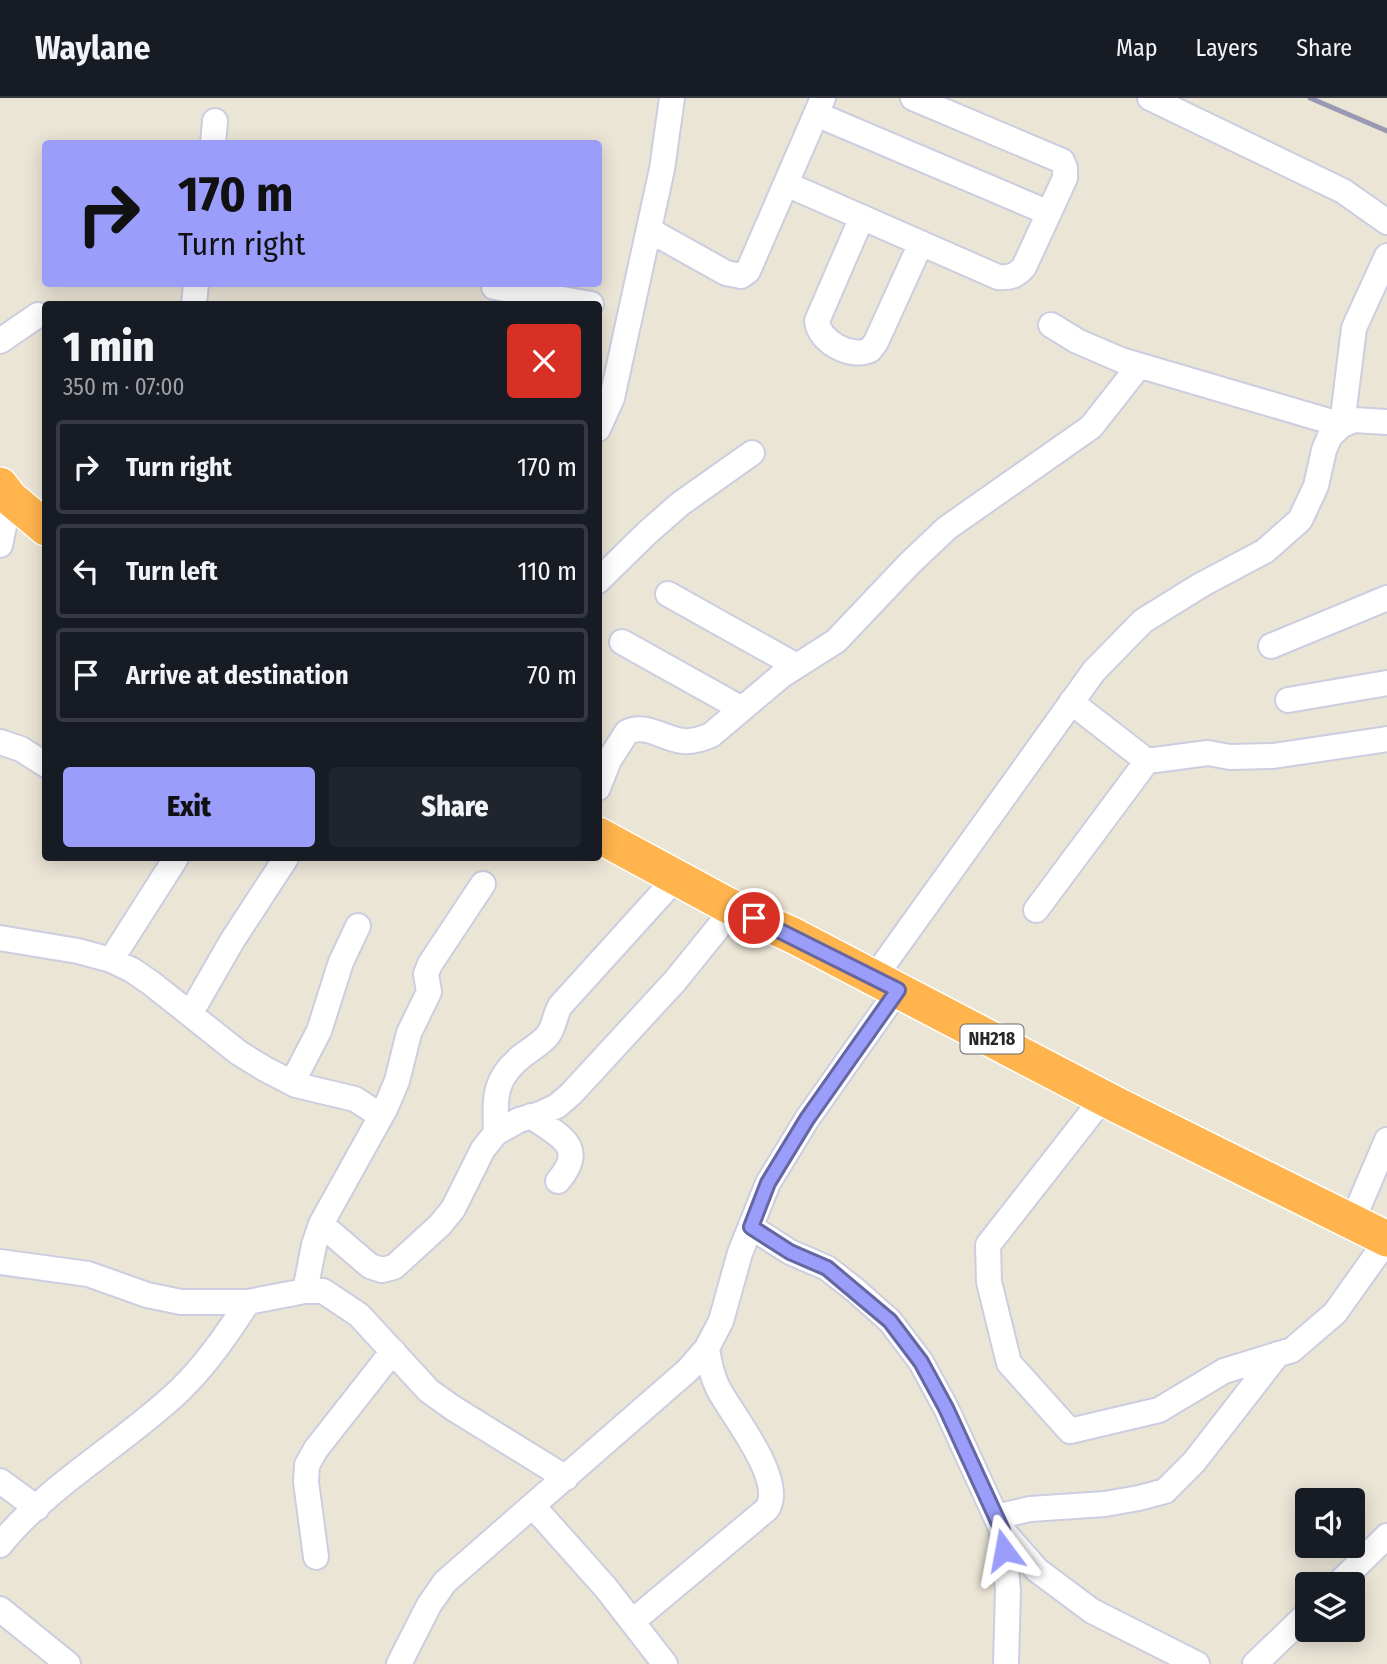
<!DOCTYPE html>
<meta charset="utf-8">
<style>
body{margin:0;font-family:"Fira Sans Condensed",sans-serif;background:#20242c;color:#f1f3f6;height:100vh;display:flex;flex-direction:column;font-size:26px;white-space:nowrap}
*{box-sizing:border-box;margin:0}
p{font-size:23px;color:#9ea1a6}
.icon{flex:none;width:38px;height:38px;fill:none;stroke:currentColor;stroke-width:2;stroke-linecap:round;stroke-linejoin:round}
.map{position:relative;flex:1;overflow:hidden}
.sheet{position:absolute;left:42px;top:203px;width:560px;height:560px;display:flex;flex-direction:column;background:#171b24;border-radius:7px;box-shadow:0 4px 18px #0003}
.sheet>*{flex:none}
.banner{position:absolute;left:42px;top:42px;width:560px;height:147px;border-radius:7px;box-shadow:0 4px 18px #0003;background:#9a9efa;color:#111;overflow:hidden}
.controls{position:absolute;left:1295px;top:1390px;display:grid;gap:14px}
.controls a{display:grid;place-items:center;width:70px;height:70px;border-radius:7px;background:#171b24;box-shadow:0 4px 18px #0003;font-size:35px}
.pin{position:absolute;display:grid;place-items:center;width:60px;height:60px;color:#fff;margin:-30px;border:4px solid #fff;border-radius:50%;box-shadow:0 2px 7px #0007}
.me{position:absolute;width:77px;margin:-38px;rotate:347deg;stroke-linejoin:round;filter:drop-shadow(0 0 5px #0008)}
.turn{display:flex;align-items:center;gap:24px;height:147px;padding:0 21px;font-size:32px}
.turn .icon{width:91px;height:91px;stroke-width:2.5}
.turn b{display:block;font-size:49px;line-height:60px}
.round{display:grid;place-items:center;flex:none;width:74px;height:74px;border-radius:7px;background:#20242c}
.head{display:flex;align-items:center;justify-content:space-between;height:119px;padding:0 21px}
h1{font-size:42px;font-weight:800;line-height:52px}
.primary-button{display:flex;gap:14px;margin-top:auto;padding:14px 21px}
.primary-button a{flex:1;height:80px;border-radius:7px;background:#9a9efa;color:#111;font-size:28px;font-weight:800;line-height:80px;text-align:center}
.primary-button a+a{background:#20242c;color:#f1f3f6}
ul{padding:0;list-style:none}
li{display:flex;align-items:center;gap:21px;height:94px;margin:0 14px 10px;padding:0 7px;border:4px solid #363941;border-radius:7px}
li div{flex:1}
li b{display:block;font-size:26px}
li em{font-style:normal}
header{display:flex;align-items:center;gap:42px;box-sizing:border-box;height:98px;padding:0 35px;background:#171b24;border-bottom:2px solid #363941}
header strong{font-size:33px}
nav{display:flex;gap:38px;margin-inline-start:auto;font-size:24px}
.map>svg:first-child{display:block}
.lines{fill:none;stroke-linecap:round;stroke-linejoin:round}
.minor-casing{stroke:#cccde1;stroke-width:28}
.highway-casing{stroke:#fff;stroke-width:38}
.minor{stroke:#fff;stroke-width:24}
.highway{stroke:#ffb44d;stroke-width:35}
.rail{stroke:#9999b3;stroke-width:5}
.route-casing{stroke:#6467a2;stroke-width:18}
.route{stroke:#9a9efa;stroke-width:12}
.labels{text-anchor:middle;stroke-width:6;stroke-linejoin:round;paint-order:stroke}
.shield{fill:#fff;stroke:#686868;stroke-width:2}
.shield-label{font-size:18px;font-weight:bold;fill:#272727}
</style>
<header>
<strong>Waylane</strong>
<nav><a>Map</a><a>Layers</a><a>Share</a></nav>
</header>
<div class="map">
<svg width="1387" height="1566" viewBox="0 0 1387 1566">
<rect width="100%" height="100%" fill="#ebe5d6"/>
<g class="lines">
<defs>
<path id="minor" d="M1150 0 1343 93 1387 124
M816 16 1049 115
M213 46 215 23
M786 86 998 179C1010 180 1016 178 1024 169L1065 80V70L1062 63 913 0
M862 119 817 223C819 244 851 261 870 252L876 244 921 145
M649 132 726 175 741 178 748 173 823 0
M494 189 591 206
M194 206 196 186
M1051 227 1077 243 1121 262 1342 327 1354 230 1387 158
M0 243 38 217
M598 331 612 300 662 71 672 0
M0 447 10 400
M598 483 647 435 680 406 752 355
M668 496 795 567
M622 544 742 611
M1271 548 1387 500
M1288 602 1387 585
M1071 604 1147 663 1208 655 1230 659 1273 658 1387 641
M0 644 21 651 46 667
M598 690 609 662 627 634C646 625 664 641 683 643 693 644 702 641 711 637L781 578 836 543 909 466 947 430 1091 329 1139 268
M1036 812 1147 663
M0 840 78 853 111 862 176 760
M111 862 132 872 151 885 239 955 265 971 296 987 355 1001 381 1018
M874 880 1094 573 1143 523 1201 487 1265 453 1300 422 1316 388 1324 352 1330 338 1342 327 1354 322 1387 324
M190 916 232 843 286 760
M292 985 319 933 341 864 358 828
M1103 1000 988 1147 989 1184 1009 1265 1070 1333 1159 1312 1224 1273 1292 1252 1335 1215 1387 1142
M531 1018C559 1038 588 1048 558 1083
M496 1035C495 1000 493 981 522 958 531 951 542 945 548 937 554 929 555 917 560 908L676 780
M1352 1124 1387 1042
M321 1126 370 1168 382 1172 394 1169 440 1127 453 1111 483 1051 496 1035 519 1022 540 1016 557 1008 571 996 675 883 734 810
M751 1129 790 1154 827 1170 855 1192 890 1223 921 1264 946 1310 1002 1432 1037 1472 1092 1513 1197 1566
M0 1164 88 1176 147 1197 181 1204H248L305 1193H323L359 1217 429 1293 453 1310 566 1380
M305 1193 314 1147 321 1126 385 1011 397 983 409 935 429 894 426 876 430 866 483 786
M0 1383 37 1410
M533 1408 606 1490 665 1566
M996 1419 1030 1411 1105 1406 1139 1400 1165 1393 1194 1364 1278 1256
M1002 1433 1008 1492 1006 1566
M0 1447C49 1386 122 1347 179 1293 206 1267 227 1236 248 1204
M316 1459 306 1384 307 1367 316 1351 393 1253
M1338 1486 1387 1438
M0 1511 68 1566
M633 1523 767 1411C786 1383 733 1318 719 1292 712 1279 709 1265 707 1250
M399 1566 429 1507 445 1484 688 1272 707 1250 721 1223 740 1155 768 1085 807 1021 898 892
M1255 1566 1307 1516"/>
<path id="highway" d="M0 387 10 400 46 430
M598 737 727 807 794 838 1117 1007 1387 1141"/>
</defs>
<!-- minor casing -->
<use href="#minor" class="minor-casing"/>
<!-- highway casing -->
<use href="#highway" class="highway-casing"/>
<!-- minor -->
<use href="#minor" class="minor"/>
<!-- highway -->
<use href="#highway" class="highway"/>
<!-- rail -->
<path class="rail" d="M1310 0 1387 33"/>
</g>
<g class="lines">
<defs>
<path id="route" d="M754 820 898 892 807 1021 768 1085 751 1129 790 1154 827 1170 890 1223 921 1264 946 1310 1002 1432 1004 1452"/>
</defs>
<!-- route casing -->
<use href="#route" class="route-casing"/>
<!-- route -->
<use href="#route" class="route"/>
</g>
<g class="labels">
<!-- shield labels -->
<rect class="shield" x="960.5" y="926.5" width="63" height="29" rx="5"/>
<g class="shield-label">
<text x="992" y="947">NH218</text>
</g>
</g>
</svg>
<div class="controls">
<a><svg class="icon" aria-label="sound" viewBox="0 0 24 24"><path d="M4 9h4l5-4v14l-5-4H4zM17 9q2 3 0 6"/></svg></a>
<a><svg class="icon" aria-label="layers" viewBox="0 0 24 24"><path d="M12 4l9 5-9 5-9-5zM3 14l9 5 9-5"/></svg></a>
</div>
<div class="pin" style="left:754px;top:820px;background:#d93025"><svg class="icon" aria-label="arrive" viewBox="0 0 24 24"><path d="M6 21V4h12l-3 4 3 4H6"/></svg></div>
<svg class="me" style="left:1004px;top:1452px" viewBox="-20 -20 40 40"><path d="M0-17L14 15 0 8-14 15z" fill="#9a9efa" stroke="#fff" stroke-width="4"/></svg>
<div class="banner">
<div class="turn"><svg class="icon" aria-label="right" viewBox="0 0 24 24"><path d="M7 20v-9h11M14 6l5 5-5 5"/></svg><div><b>170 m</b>Turn right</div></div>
</div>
<section class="sheet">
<div class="head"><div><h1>1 min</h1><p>350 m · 07:00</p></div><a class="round" style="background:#d93025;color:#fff"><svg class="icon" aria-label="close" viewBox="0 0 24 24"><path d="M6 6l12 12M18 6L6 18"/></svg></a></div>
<ul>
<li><svg class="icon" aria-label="right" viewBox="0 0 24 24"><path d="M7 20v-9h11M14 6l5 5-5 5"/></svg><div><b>Turn right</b></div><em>170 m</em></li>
<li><svg class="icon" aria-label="left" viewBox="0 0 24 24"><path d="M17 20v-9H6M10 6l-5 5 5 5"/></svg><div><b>Turn left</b></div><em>110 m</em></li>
<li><svg class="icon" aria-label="arrive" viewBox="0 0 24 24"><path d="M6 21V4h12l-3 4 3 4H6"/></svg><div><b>Arrive at destination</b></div><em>70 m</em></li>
</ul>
<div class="primary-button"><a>Exit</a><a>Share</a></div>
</section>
</div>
